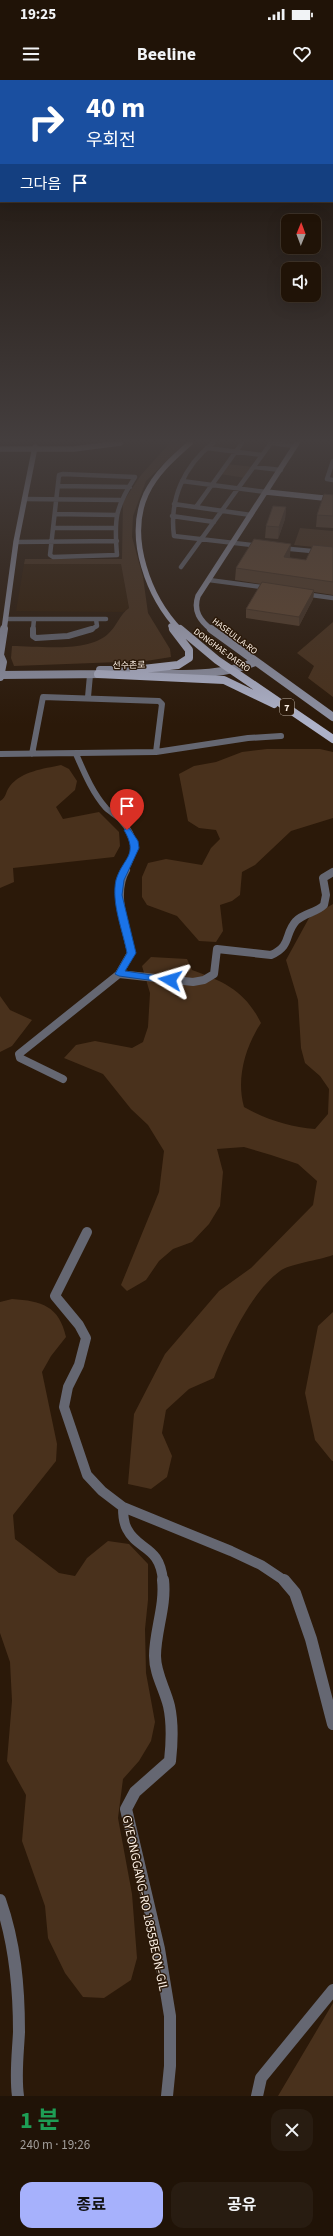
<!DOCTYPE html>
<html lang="ko">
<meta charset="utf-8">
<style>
body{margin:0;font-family:"Source Sans 3","Noto Sans KR",sans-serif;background:#281c11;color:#f1f3f6;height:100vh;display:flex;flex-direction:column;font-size:15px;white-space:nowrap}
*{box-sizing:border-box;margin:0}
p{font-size:13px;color:#a29e9b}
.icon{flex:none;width:22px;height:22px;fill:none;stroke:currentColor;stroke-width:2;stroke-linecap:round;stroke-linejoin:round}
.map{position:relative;height:2016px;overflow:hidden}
.drawer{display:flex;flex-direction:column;background:#201307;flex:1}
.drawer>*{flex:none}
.banner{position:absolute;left:0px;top:0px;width:333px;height:122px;box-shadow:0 4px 16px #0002,0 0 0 1px #3d3228;background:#1a4fa0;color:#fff;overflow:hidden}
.needle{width:26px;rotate:1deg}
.fabs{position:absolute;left:281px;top:134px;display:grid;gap:8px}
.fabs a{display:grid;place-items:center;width:40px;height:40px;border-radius:8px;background:#201307;box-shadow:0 4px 16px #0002,0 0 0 1px #3d3228;font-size:20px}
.pin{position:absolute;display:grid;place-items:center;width:34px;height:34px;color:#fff;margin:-41px -17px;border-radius:50% 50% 50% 0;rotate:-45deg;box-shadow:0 0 4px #0007}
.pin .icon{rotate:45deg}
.me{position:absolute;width:44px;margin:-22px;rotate:277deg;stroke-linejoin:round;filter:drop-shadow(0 0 3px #0008)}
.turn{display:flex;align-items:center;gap:14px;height:84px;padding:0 20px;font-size:18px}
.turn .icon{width:52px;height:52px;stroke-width:2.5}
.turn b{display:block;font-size:28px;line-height:34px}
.then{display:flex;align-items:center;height:38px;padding:0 20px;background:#0003;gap:8px;font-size:15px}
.round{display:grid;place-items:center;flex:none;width:42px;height:42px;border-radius:12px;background:#281c11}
.headline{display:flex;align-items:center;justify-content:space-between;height:68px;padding:0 20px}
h1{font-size:24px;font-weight:700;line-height:30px;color:#1e9e55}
.button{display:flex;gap:8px;margin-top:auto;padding:8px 20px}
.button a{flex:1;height:46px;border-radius:12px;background:#a6b1fc;color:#111;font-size:16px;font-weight:700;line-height:46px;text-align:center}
.button a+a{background:#281c11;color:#f1f3f6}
.status{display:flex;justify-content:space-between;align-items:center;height:28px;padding:0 20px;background:#201307;direction:ltr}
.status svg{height:11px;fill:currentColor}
header{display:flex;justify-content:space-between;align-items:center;height:52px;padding:0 20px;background:#201307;font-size:18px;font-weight:700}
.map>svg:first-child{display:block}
.built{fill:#331d07}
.green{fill:#49311c}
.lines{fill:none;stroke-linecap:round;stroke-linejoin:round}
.street-far4{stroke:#656772;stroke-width:4.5}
.street-far3{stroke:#656772;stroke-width:6}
.street-far2{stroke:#656772;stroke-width:8}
.street-far1{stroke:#656772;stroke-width:10}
.street{stroke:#656772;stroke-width:12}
.secondary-far1{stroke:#8e91a3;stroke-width:5.5}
.secondary{stroke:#8e91a3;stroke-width:8}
.primary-far1{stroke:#aeb2c9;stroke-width:5.5}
.primary{stroke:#aeb2c9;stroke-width:8}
.wall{fill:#553e2b}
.shaded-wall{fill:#453223}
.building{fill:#634832;stroke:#453223}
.route{fill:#1a73e8;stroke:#114b97}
.labels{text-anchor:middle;stroke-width:3;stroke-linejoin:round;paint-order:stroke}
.far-street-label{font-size:9px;fill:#fcf0e5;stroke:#2b1909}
.shield{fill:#2b1909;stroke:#bdb0a3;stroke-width:1}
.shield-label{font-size:10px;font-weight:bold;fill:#fcf0e5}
.near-street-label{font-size:13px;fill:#fcf0e5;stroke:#2b1909}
</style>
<div class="status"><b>19:25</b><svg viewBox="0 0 49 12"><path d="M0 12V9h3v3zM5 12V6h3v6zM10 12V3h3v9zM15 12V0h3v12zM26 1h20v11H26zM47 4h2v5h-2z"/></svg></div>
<header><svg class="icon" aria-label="menu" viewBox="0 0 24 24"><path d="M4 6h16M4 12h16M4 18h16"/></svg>Beeline<svg class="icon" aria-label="heart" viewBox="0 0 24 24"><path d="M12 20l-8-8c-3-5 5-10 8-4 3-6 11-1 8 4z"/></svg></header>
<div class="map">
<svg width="333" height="2016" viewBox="0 0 333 2016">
<rect width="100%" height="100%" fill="#2b1909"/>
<!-- built -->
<path class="built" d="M24 484H121L129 528 123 532 16 531Z"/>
<!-- green -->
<path class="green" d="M149 363H185L146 401 133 436 132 457 143 497 148 533 170 569 171 577 146 581 14 586 11 578 12 566C39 566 87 573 108 554 117 546 120 534 129 528L121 484H24L25 479H122L123 422 141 395 169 364Z
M227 384 254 387 246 398 220 394Z
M300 448 333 451V469L294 465Z
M333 542V617L308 598 314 586 297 573Z
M267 669H320L333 672V738L291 751 255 785 242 792 240 815 232 821 220 825 223 851 216 862 199 861 177 836 147 825 142 817V797L148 783 166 779 202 785 211 768 220 759 216 750 199 748 188 741 179 694 194 686 216 682 242 672Z
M61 685 69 689 77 701 75 710 56 727 63 739 99 732 119 752 120 766 114 777 13 788 14 802 0 808V721C7 717 5 712 10 706 22 691 43 689 61 685Z
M333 824V1175C320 1180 289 1184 280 1191 251 1212 226 1266 214 1298L189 1309 166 1330 162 1353 172 1376 167 1397 151 1409 128 1404 134 1334 165 1274 219 1211 251 1188 313 1125 317 1101 298 1084 271 1075 244 1067 217 1069 223 1092 220 1126 209 1144 192 1162 173 1169 159 1181 146 1200 127 1211 121 1205 159 1112 164 1071 148 1045 131 1029 103 994 64 978 76 965 95 961 132 968 143 962 148 947 150 913 142 886 151 877 187 879 192 890C225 902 245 911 261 943 245 967 236 999 244 1027 267 1040 290 1047 315 1049L328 1034 329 1009 320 996 305 983 301 968 298 920 286 880 309 838Z
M0 916 10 930 32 940 12 966 0 972Z
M12 1219C42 1221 59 1226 66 1257L51 1276 42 1292 57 1364 56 1381 13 1435 15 1459 59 1493 75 1496 87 1478 108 1461 129 1464 148 1484V1520L145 1549 146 1593 155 1642 151 1661 139 1681 123 1699 118 1738 132 1814 137 1878 131 1900 104 1918 83 1917 65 1893 48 1858 45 1826 22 1761 26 1715 7 1681 12 1621 10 1582 0 1553V1222Z
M333 1232V1381H332L315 1360 305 1313 318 1246Z
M333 1923V2016H278Z"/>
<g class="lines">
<!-- street-far4 -->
<path class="street-far4" d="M213 363C184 386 169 419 174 456L261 466
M271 363 295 366
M207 368 262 375
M333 381 327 399 333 400
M254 387 281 390
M63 394 135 397C115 428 114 439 117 475L53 477 50 475 59 395Z
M182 401 266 412
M58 406 130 407
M24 419 120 420
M174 424 251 435
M196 427 242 363
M55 434 117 435
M172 436 214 442
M53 448H115
M16 462 117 461
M280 468 333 473
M181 487 271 363
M209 500 269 508
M304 514 333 518
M6 539H106
M33 550 34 539
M90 550 97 546 96 539"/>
<!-- street-far3 -->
<path class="street-far3" d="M33 549V556L36 558 68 556 92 549
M88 617 90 595
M0 674 156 672 248 658 281 656
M32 674 43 617 159 621 162 624 156 672
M76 674C84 692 92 712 106 728 110 732 116 735 120 739 138 759 137 769 125 791"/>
<!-- street-far2 -->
<path class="street-far2" d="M119 894 193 902 204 900 214 894 217 869 271 875C292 866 284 854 296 841 304 833 316 833 324 825L326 815 323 798 333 792
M63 999 20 978 19 974 119 894 131 873C126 847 112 814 126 790"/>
<!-- street-far1 -->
<path class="street-far1" d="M87 1152 55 1216 79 1245 86 1258 79 1285 68 1307 64 1327 87 1395 102 1411 123 1427 231 1471 261 1485 285 1501
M123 1427C123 1434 123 1442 127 1449 138 1471 160 1465 163 1501"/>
<!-- street -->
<path class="street" d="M163 1500C166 1526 155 1551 155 1576 155 1594 165 1609 169 1626 173 1644 172 1663 170 1681L135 1712 126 1729 159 1869 170 1936V1986L167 2016
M284 1500 295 1513 311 1559 333 1644
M0 1820C15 1863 19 1906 19 1952 18 1973 15 1995 18 2016
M257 2016 261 1998 333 1910"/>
<!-- secondary-far1 -->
<path class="secondary-far1" d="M0 369H74L120 363
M266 412 333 419
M4 550 16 462 35 367
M212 550C200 541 193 531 198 516L297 363"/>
<!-- secondary -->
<path class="secondary" d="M211 549 333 637
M100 590H144
M151 594C187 594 221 596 255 582
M0 595 107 594
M0 597 3 582 0 575 4 549"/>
<!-- primary-far1 -->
<path class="primary-far1" d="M171 546 173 550
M180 550C149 518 126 458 146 414 156 393 173 378 190 363"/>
<!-- primary -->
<path class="primary" d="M180 549 217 580 333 659
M134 590 178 585 189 578V570L173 549
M98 594 224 600 274 624"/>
</g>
<!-- wall -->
<path class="wall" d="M333 415V448L316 447 317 435Z
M286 427 285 439 278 459 265 458 266 446Z
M333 467V515L314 512 313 519 299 546 246 538V529L261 504 235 500 236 488 290 476 289 478 306 480Z"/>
<!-- shaded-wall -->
<path class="shaded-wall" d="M286 427 285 439 278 459 279 447Z
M291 464 290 476 283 489 284 477Z
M314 510 313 519 299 546V537Z"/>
<!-- building -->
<path class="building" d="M324 414 333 415V436L317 435Z
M273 426 286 427 279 447 266 446Z
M254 459 291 464 284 477 306 480 313 465 333 467V502L236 488Z
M262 502 314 510 299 537 246 529Z"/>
<!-- sky -->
<linearGradient id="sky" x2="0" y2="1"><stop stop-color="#180e05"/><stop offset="0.56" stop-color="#443e3e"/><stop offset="1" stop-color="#443e3e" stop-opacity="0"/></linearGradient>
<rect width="333" height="645" fill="url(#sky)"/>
<!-- route -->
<path class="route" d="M127 748 130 749 138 761 139 768 124 800 122 815 136 873 125 891 172 898V902L170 903 119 896 115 894 127 873C123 851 111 823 116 800 123 777 139 776 124 750Z"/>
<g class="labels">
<!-- far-street labels -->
<g class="far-street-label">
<text transform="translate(235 556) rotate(37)" y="3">HASEULLA-RO</text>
<text transform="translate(222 570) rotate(36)" y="3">DONGHAE-DAERO</text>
<text transform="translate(129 585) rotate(-1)" y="3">선수촌로</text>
</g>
<!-- shield labels -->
<rect class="shield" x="280" y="619" width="14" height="16" rx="3"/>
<g class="shield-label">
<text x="287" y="631">7</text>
</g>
<!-- near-street labels -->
<g class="near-street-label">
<text transform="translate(146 1823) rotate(78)" y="5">GYEONGGANG-RO 1855BEON-GIL</text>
</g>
</g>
</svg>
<div class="fabs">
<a><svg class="needle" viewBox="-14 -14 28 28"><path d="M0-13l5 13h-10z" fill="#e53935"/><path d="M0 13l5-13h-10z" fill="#a29e9b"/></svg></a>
<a><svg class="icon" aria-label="sound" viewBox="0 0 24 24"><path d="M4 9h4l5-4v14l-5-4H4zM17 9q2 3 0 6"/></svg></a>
</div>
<div class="pin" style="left:127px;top:750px;background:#d93025"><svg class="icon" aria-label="arrive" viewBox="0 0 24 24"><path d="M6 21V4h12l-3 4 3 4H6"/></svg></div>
<svg class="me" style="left:170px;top:900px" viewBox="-20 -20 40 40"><path d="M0-17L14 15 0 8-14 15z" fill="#1a73e8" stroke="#fff" stroke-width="4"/></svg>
<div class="banner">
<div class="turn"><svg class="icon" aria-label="right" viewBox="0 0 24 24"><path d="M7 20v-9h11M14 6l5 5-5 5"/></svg><div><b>40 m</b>우회전</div></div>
<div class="then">그다음<svg class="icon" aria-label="arrive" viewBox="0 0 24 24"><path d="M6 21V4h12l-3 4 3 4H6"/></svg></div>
</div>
</div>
<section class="drawer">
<div class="headline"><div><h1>1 분</h1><p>240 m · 19:26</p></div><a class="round"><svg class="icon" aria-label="close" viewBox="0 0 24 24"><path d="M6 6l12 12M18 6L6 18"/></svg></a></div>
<div class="button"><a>종료</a><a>공유</a></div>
</section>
